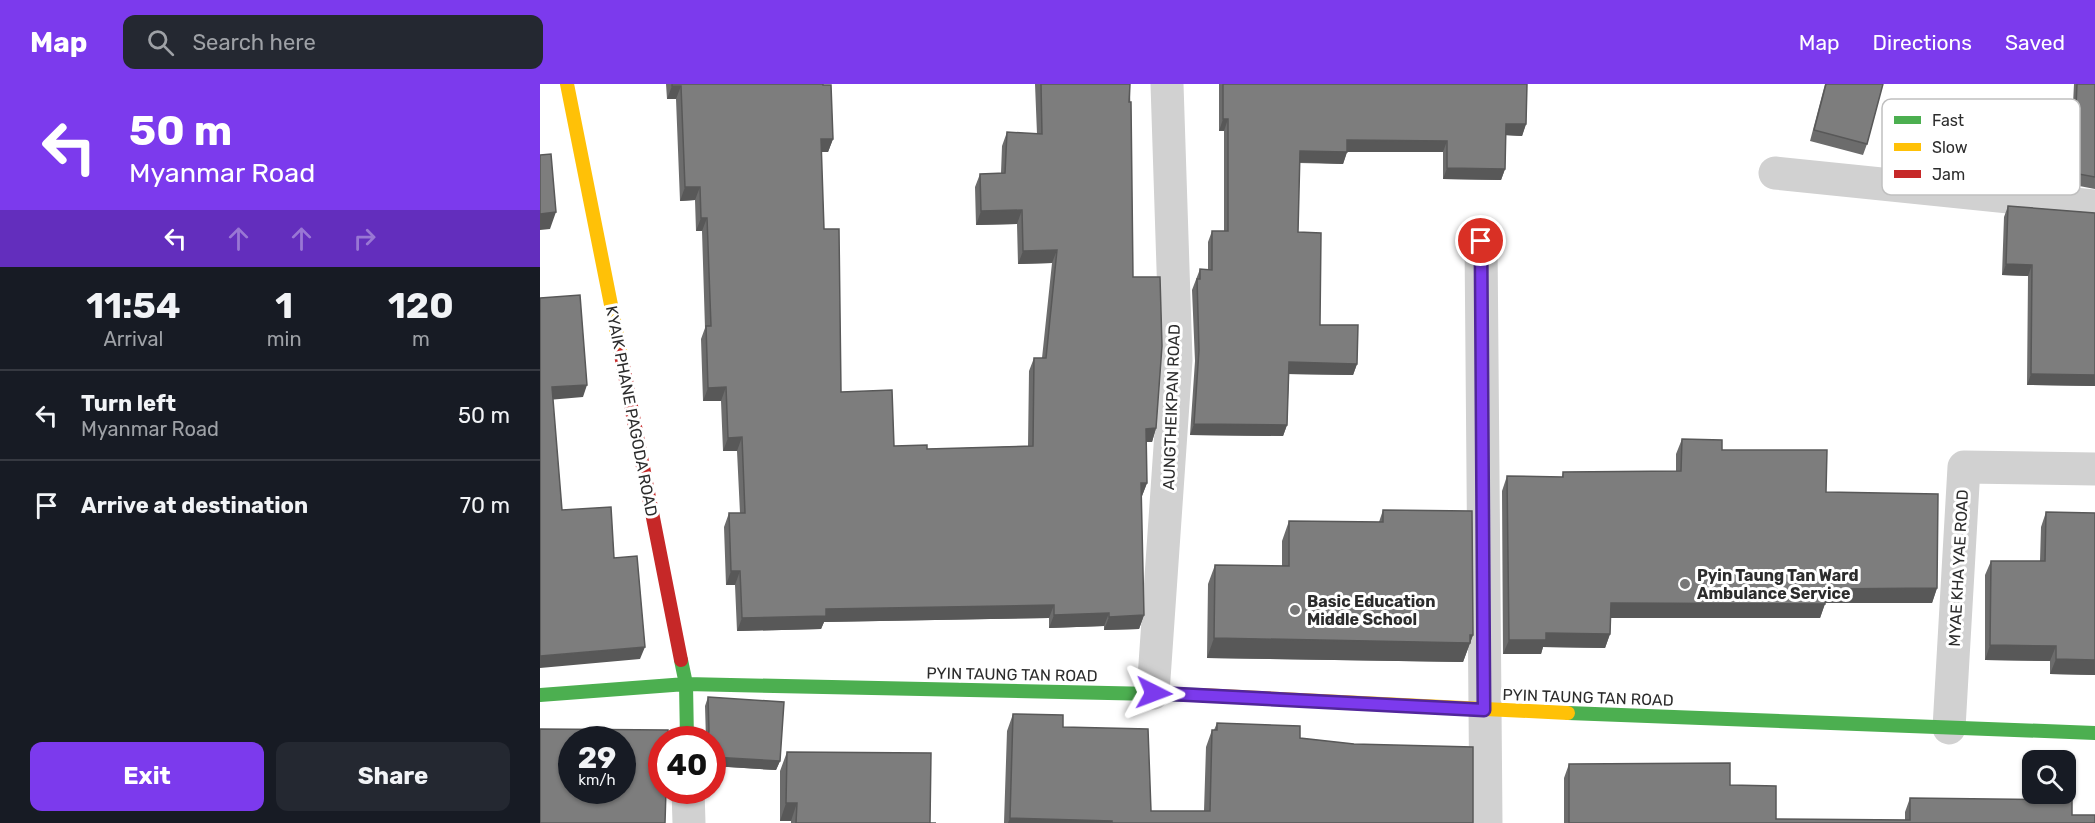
<!DOCTYPE html>
<style>
body{margin:0;font-family:Rubik,sans-serif;background:#242831;color:#f1f3f6;height:100vh;display:flex;flex-direction:column;font-size:22px;white-space:nowrap}
*{box-sizing:border-box;margin:0}
p{font-size:20px;color:#9ea1a6}
.icon{flex:none;width:33px;height:33px;fill:none;stroke:currentColor;stroke-width:2;stroke-linecap:round;stroke-linejoin:round}
.map{position:relative;flex:1;overflow:hidden}
.sheet{display:flex;flex-direction:column;background:#171b24;width:540px}
.sheet>*{flex:none}
.hud{background:#7c3aed;color:#fff;overflow:hidden}
.controls{position:absolute;left:1482px;top:666px;display:grid;gap:12px}
.controls a{display:grid;place-items:center;width:54px;height:54px;border-radius:12px;background:#171b24;box-shadow:0 2px 4px #0004;font-size:30px}
.speed{position:absolute;left:18px;top:642px;display:flex;gap:12px;font-size:30px;font-weight:700;text-align:center}
.speed>*{display:grid;place-content:center;width:78px;height:78px;border-radius:50%;background:#171b24;box-shadow:0 2px 4px #0004;line-height:1}
.speed small{font-size:15px;font-weight:400}
.speed .limit{border:9px solid #d22;background:#fff;color:#111}
.pin{position:absolute;display:grid;place-items:center;width:51px;height:51px;color:#fff;margin:-26px;border:3px solid #fff;border-radius:50%;box-shadow:0 2px 6px #0007}
.me{position:absolute;width:66px;margin:-33px;rotate:93deg;stroke-linejoin:round;filter:drop-shadow(0 0 4px #0008)}
.turn{display:flex;align-items:center;gap:21px;height:126px;padding:0 30px;font-size:27px}
.turn .icon{width:78px;height:78px;stroke-width:2.5}
.turn b{display:block;font-size:42px;line-height:51px}
.lanes{display:flex;align-items:center;height:57px;padding:0 30px;background:#0003;justify-content:center;gap:30px;direction:ltr}
.lanes .off{opacity:.35}
.eta{display:flex;justify-content:space-evenly;align-items:center;height:102px;text-align:center}
.eta b{font-size:36px;font-weight:700;line-height:42px}
.cta{display:flex;gap:12px;margin-top:auto;padding:12px 30px}
.cta a{flex:1;height:69px;border-radius:12px;background:#7c3aed;color:#fff;font-size:24px;font-weight:700;line-height:69px;text-align:center}
.cta a+a{background:#242831;color:#f1f3f6}
ul{padding:0;list-style:none}
li{display:flex;align-items:center;gap:18px;height:90px;padding:0 30px;border-top:2px solid #363941}
li div{flex:1}
li b{display:block;font-size:22px}
li em{font-style:normal}
header{display:flex;align-items:center;gap:36px;box-sizing:border-box;height:84px;padding:0 30px;background:#7c3aed;color:#fff}
header strong{font-size:28px}
nav{display:flex;gap:33px;margin-inline-start:auto;font-size:21px}
.search{width:420px;height:54px;background:#242831;display:flex;align-items:center;gap:15px;box-sizing:border-box;padding:0 21px;border-radius:12px;color:#9ea1a6;font-size:22px}
main{display:flex;flex:1;min-height:0}
.map>svg:first-child{display:block}
.lines{fill:none;stroke-linecap:round;stroke-linejoin:round}
.street{stroke:#d1d1d1;stroke-width:33}
.fast{stroke:#4caf50;stroke-width:14}
.slow{stroke:#ffc107;stroke-width:14}
.jam{stroke:#c62828;stroke-width:14}
.wall{fill:#6c6c6c}
.shaded-wall{fill:#585858}
.building{fill:#7d7d7d;stroke:#585858;stroke-width:1.5;fill-rule:evenodd}
.route-casing{stroke:#51269a;stroke-width:15}
.route{stroke:#7c3aed;stroke-width:10}
.poi-dot{fill:#767676;stroke:#fff;stroke-width:2}
.labels{text-anchor:middle;stroke-width:6;stroke-linejoin:round;paint-order:stroke}
.street-label{font-size:16px;fill:#2c2c2c;stroke:#fff}
.poi-label{font-size:16px;font-weight:bold;fill:#2c2c2c;stroke:#fff;text-anchor:start}
.key{fill:#fff;stroke:#c0c0c0;stroke-width:1.5}
.key-label{font-size:16px;fill:#2c2c2c}
</style>
<header>
<strong>Map</strong>
<div class="search"><svg class="icon" aria-label="search" viewBox="0 0 24 24"><circle cx="10" cy="10" r="6"/><path d="M15 15l6 6"/></svg>Search here</div>
<nav><a>Map</a><a>Directions</a><a>Saved</a></nav>
</header>
<main>
<section class="sheet">
<div class="hud">
<div class="turn"><svg class="icon" aria-label="left" viewBox="0 0 24 24"><path d="M17 20v-9H6M10 6l-5 5 5 5"/></svg><div><b>50 m</b>Myanmar Road</div></div>
<div class="lanes"><svg class="icon" aria-label="left" viewBox="0 0 24 24"><path d="M17 20v-9H6M10 6l-5 5 5 5"/></svg><svg class="icon off" aria-label="ahead" viewBox="0 0 24 24"><path d="M12 20V5M6 11l6-6 6 6"/></svg><svg class="icon off" aria-label="ahead" viewBox="0 0 24 24"><path d="M12 20V5M6 11l6-6 6 6"/></svg><svg class="icon off" aria-label="right" viewBox="0 0 24 24"><path d="M7 20v-9h11M14 6l5 5-5 5"/></svg></div>
</div>
<div class="eta">
<div><b>11:54</b><p>Arrival</p></div>
<div><b>1</b><p>min</p></div>
<div><b>120</b><p>m</p></div>
</div>
<ul>
<li><svg class="icon" aria-label="left" viewBox="0 0 24 24"><path d="M17 20v-9H6M10 6l-5 5 5 5"/></svg><div><b>Turn left</b><p>Myanmar Road</p></div><em>50 m</em></li>
<li><svg class="icon" aria-label="arrive" viewBox="0 0 24 24"><path d="M6 21V4h12l-3 4 3 4H6"/></svg><div><b>Arrive at destination</b></div><em>70 m</em></li>
</ul>
<div class="cta"><a>Exit</a><a>Share</a></div>
</section>
<div class="map">
<svg width="1555" height="739" viewBox="0 0 1555 739">
<rect width="100%" height="100%" fill="#fff"/>
<g class="lines">
<!-- street -->
<path class="street" d="M1235 89 1555 122
M941 157 946 739
M613 609 636 276 627 0
M1409 644 1424 383 1555 385
M148 706 149 739"/>
<!-- fast -->
<path class="fast" d="M141 576 146 600 147 656
M0 611 146 600 660 611
M1028 629 1555 649"/>
<!-- slow -->
<path class="slow" d="M27 0 81 271
M660 611 1028 629"/>
<!-- jam -->
<path class="jam" d="M81 271 141 576"/>
</g>
<!-- wall -->
<path class="wall" d="M126 0H283L293 55 288 68H281L284 145 301 308 354 362 387 365 488 362 489 287 494 274H502L512 179 478 180 477 140 436 141 435 103 440 90 461 89 462 62 467 48 497 50 495 0H590L593 193 616 344 612 358H606L607 399 602 412 601 413 604 531 599 545 564 546V542L509 544V534L284 538 281 545 197 547 195 501H186L184 443 189 429H200L197 367H183L181 317H163L161 255 165 244 162 147H156L155 116 140 117 136 15H127Z
M679 0H987L986 40 982 52 966 51 965 85 961 96 903 95V68H807L803 80 759 79 758 148 780 241 817 280 813 291 749 290 747 341 743 352 650 351 655 277 652 206 660 185H668V158L672 147H684V47H679Z
M1285 0H1343L1327 60 1323 71 1270 57Z
M1534 0H1555V105L1529 100Z
M1468 122 1555 129V302L1487 301 1488 192 1462 191 1464 133Z
M1142 355 1182 366 1286 408 1397 504 1392 519H1285L1280 534H1071L1070 550 1065 564 1003 563 1001 570H963L962 407 967 392 1022 393 1023 388 1136 387V370Z
M843 426 933 551 923 578 667 574 668 500 675 481 742 482V457L749 437 839 438Z
M1506 428 1555 591 1510 590V577L1445 576V491L1451 477H1500L1501 443Z
M168 613 240 677 236 686 172 682V656H166L165 622Z
M473 630 523 643 611 727H664L666 663 672 646H674L677 639 760 654 933 739H464L467 647Z
M247 668 390 739H396H251V737H240V687Z
M1029 680 1190 701 1236 735 1365 736V728L1370 714 1532 731 1555 739H1024V694Z"/>
<!-- shaded-wall -->
<path class="shaded-wall" d="M132 2H141L136 15H127Z
M683 35H688L684 47H679Z
M966 40H986L982 52 962 51Z
M281 55H293L288 68H276Z
M807 56 907 57 903 68H803Z
M760 67 807 68 803 80 756 78Z
M907 84 965 85 961 96 903 95Z
M145 103H160L155 116 140 117Z
M482 126 477 140 436 141 441 127Z
M16 128 10 145 0 146V130Z
M161 134H167L162 147H156Z
M517 166 512 179 478 180 483 167Z
M1466 180 1492 181 1488 192 1462 191Z
M749 278 817 280 813 291 745 290Z
M1491 290 1555 291V302L1487 301Z
M47 301 43 313 8 316 12 303Z
M186 303 181 317H163L168 304Z
M654 340 747 341 743 352 650 351Z
M616 344 612 358H601L606 345Z
M202 353 197 367H183L188 354Z
M601 399H607L602 412 596 413Z
M191 487H200L195 501H186Z
M1397 504 1392 519H1280L1285 505Z
M1071 519 1285 520 1280 534H1065Z
M514 521 509 534 284 538 281 545 197 547 202 534 286 525Z
M569 529 564 542 509 544 514 531Z
M604 531 599 545 564 546 569 533Z
M1006 549 1070 550 1065 564 1003 563 1001 570H963L969 556Z
M930 551H933L923 578 667 574 674 554Z
M1450 561 1516 562 1510 577 1445 576Z
M105 563 100 575 0 584V572Z
M1516 575 1555 576V591L1510 590Z
M172 673 240 677 236 686 172 682Z
M246 719H257L251 737H240Z
M470 734 572 737 571 739H468Z"/>
<!-- building -->
<path class="building" d="M132 0H283V1H291L293 55H281L284 145H299L301 308 352 306 354 362 387 361V365L493 362 494 274H506L517 166 483 167 482 126 441 127 440 90 465 89 467 48 502 50 501 0H590L589 18H591L593 193H620L622 262 616 344 606 345 607 399H601L604 531 569 533V529L514 531V521L286 525V532L202 534 200 487H191L189 429H205L202 353 188 354 186 303 168 304 166 242H171L167 134H161L160 103H145L141 2H132Z
M683 0H987L986 40H966L965 85 907 84V57L807 56V68L760 67 758 148 781 149 780 241H818L817 280 749 278 747 341 654 340 659 266 657 195H660V185L672 186V147H688V35H683Z
M1286 0H1343L1327 60 1274 46Z
M1537 0H1555V93L1533 89Z
M11 70 16 128 0 130V71Z
M1468 122 1555 129V291L1491 290 1492 181 1466 180Z
M40 211 47 301 12 303 22 426 71 423 74 474 97 472 105 563 0 572V214Z
M1142 355 1182 356V366H1287L1286 408 1398 410 1397 504 1285 505V520L1071 519 1070 550 1006 549V556H969L967 392 1023 393V388L1141 387Z
M843 426 932 427 933 551H930V559L674 554 675 481 749 482V437L843 438Z
M1506 428 1555 429V576L1516 575V562L1450 561 1451 477H1505Z
M168 613 244 618 240 677 172 673V656H167L169 647Z
M473 630 523 631V643L608 645 611 727H670L672 646H677V639L760 642V654L814 660 933 663V739H572V737L470 734Z
M0 645 128 646V656H122V706H126L125 739H0ZM32 656H82V706H32Z
M247 668 391 669 390 739H396H256L257 719H246Z
M1190 679V701L1236 702V735L1370 736V714L1532 716V731H1555V739H1029V680Z"/>
<g class="lines">
<defs>
<path id="route" d="M614 609 944 626 941 157"/>
</defs>
<!-- route casing -->
<use href="#route" class="route-casing"/>
<!-- route -->
<use href="#route" class="route"/>
</g>
<!-- markers -->
<g class="poi-dot">
<circle cx="1145" cy="500" r="6"/>
<circle cx="755" cy="526" r="6"/>
</g>
<g class="labels">
<!-- street labels -->
<g class="street-label">
<text transform="translate(631 323) rotate(-88)" y="6">AUNGTHEIKPAN ROAD</text>
<text transform="translate(92 327) rotate(79)" y="6">KYAIK PHANE PAGODA ROAD</text>
<text transform="translate(1418 484) rotate(-87)" y="6">MYAE KHA YAE ROAD</text>
<text transform="translate(472 590) rotate(1)" y="6">PYIN TAUNG TAN ROAD</text>
<text transform="translate(1048 613) rotate(2)" y="6">PYIN TAUNG TAN ROAD</text>
</g>
<!-- poi labels -->
<g class="poi-label">
<text x="1157" y="497">Pyin Taung Tan Ward<tspan x="1157" dy="18">Ambulance Service</tspan></text>
<text x="767" y="523">Basic Education<tspan x="767" dy="18">Middle School</tspan></text>
</g>
</g>
<!-- legend -->
<rect x="1342" y="15" width="198" height="96" rx="9" class="key"/>
<rect x="1354" y="32" width="27" height="8" fill="#4caf50"/>
<rect x="1354" y="59" width="27" height="8" fill="#ffc107"/>
<rect x="1354" y="86" width="27" height="8" fill="#c62828"/>
<g class="key-label">
<text x="1392" y="42">Fast</text>
<text x="1392" y="69">Slow</text>
<text x="1392" y="96">Jam</text>
</g>
</svg>
<div class="controls">
<a><svg class="icon" aria-label="search" viewBox="0 0 24 24"><circle cx="10" cy="10" r="6"/><path d="M15 15l6 6"/></svg></a>
</div>
<div class="speed"><div>29<small>km/h</small></div><div class="limit">40</div></div>
<div class="pin" style="left:941px;top:157px;background:#d93025"><svg class="icon" aria-label="arrive" viewBox="0 0 24 24"><path d="M6 21V4h12l-3 4 3 4H6"/></svg></div>
<svg class="me" style="left:614px;top:609px" viewBox="-20 -20 40 40"><path d="M0-17L14 15 0 8-14 15z" fill="#7c3aed" stroke="#fff" stroke-width="4"/></svg>
</div>
</main>
